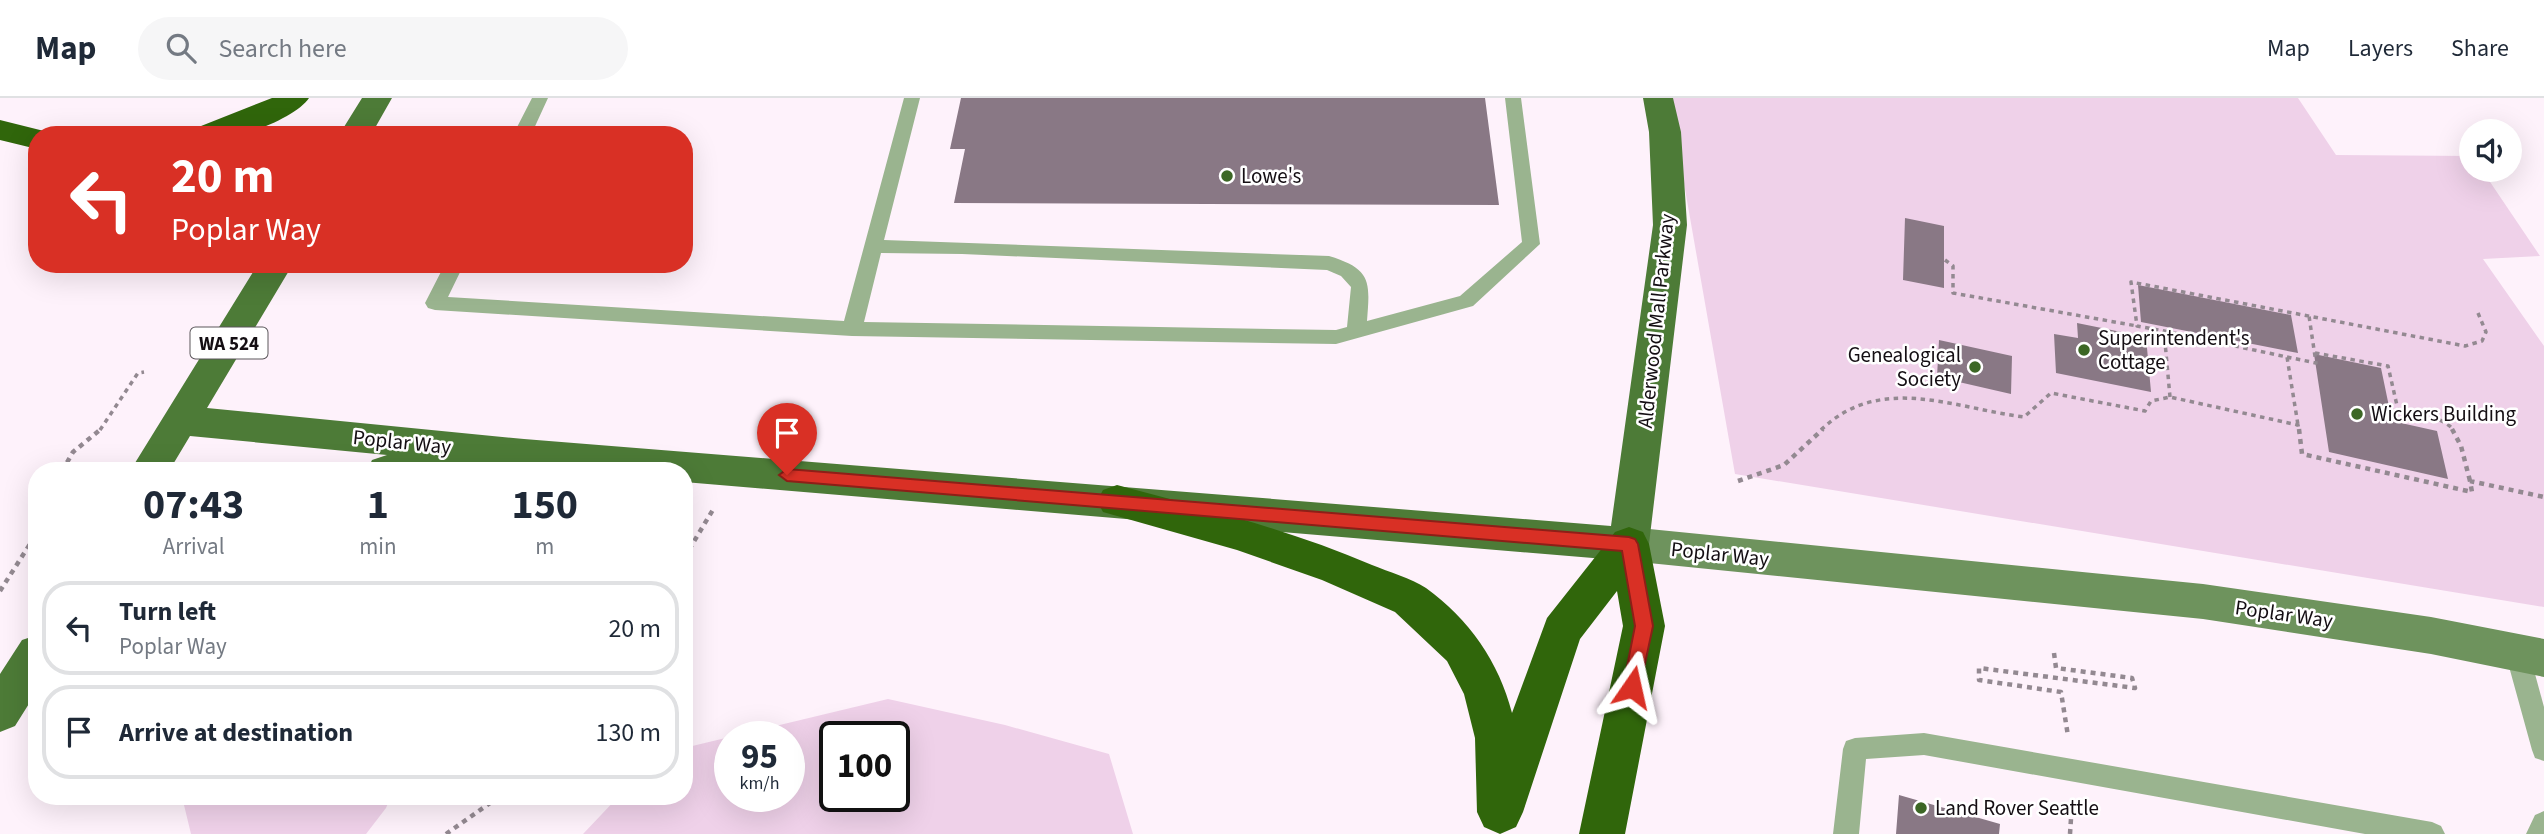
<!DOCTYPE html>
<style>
body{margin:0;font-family:"Source Sans 3",sans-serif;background:#f6f6f7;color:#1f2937;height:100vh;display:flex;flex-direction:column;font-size:26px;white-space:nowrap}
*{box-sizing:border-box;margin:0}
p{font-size:23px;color:#747a83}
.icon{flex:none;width:38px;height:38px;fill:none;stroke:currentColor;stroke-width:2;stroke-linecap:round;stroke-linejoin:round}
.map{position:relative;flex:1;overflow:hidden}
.panel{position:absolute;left:28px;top:364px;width:665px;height:343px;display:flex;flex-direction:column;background:#fff;border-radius:28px;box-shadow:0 7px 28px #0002}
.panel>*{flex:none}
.guide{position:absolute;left:28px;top:28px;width:665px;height:147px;border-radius:28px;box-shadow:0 7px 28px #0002;background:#d93025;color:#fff;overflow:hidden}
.buttons{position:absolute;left:2459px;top:21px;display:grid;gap:14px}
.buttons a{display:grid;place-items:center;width:63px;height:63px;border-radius:50%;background:#fff;box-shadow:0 7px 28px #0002;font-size:35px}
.speed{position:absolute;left:714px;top:623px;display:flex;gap:14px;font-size:35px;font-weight:700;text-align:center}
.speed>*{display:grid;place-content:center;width:91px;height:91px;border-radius:50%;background:#fff;box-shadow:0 7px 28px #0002;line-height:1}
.speed small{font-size:18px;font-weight:400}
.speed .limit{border:4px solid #111;border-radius:10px;background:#fff;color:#111}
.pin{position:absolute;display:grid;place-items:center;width:60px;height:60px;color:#fff;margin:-72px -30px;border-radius:50% 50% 50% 0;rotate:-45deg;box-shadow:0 0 7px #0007}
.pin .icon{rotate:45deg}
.me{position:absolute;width:77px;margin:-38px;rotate:11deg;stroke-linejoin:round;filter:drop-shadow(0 0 5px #0008)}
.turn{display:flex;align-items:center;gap:24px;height:147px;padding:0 28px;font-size:32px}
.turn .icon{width:91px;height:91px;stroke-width:2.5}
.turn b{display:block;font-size:49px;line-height:60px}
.eta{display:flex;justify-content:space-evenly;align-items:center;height:119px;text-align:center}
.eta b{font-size:42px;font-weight:700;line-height:49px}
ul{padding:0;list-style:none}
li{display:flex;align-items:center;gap:21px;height:94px;margin:0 14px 10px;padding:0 14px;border:4px solid #e0e1e3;border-radius:28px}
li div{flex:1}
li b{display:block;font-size:26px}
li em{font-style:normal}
header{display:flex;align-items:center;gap:42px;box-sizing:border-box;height:98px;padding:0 35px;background:#fff;border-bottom:2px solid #e0e1e3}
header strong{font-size:33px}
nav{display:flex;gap:38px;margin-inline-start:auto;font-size:24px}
.search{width:490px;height:63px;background:#f6f6f7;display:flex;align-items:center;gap:18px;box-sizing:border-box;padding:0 24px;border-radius:38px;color:#747a83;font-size:26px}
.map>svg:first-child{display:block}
.green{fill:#efd1e9;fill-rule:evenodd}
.building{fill:#897885}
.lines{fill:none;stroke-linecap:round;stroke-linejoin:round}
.path-far1{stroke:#938991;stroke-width:3.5;stroke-dasharray:4.5 4.5;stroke-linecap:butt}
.path{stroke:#938991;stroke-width:4.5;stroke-dasharray:5 5;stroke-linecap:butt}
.service{fill:#9ab48f;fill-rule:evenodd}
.secondary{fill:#6e935d;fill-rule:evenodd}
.primary{fill:#4d7b37;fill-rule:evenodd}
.motorway{fill:#30660b;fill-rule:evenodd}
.route{fill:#d93025;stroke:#8d1f18;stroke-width:2}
.poi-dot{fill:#3c6725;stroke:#fff;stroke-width:2.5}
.labels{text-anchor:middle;stroke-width:5;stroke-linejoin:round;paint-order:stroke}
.shield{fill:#fff;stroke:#5a565a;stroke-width:2}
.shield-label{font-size:19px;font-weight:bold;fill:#140e13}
.poi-label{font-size:21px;fill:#140e13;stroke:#fff;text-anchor:start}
.street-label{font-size:21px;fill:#140e13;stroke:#fff}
</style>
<header>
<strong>Map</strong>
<div class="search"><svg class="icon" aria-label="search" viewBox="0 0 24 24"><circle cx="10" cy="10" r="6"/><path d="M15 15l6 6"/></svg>Search here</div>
<nav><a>Map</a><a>Layers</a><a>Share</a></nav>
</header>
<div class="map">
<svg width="2544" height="736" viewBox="0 0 2544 736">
<rect width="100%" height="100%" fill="#fef2fb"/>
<!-- green -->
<path class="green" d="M1669 0H2298L2336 57 2471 58V72H2482L2540 158 2483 161 2544 248V509L1735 376Z
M888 601 1005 627 1109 656 1133 736H583L619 698H684V650ZM730 639H789V698H730ZM835 639H894V698H835Z
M140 698H391L386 710 366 736H191L184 707Z"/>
<!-- building -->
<path class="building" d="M961 0H1485L1499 107 954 105 965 51H950Z
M1905 120 1944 128V190L1903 182Z
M2138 187 2291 217 2298 255 2141 224Z
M2077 225 2146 239 2151 294 2056 275 2054 236 2078 240Z
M1939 242 2012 258 2011 296 1937 279Z
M2314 256 2381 270 2392 323 2437 333 2448 381 2329 354Z
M1899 697 2000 726 1999 736H1896Z"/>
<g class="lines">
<!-- path-far1 -->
<path class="path-far1" d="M1945 162 1953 168V195L2137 228
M2164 233 2287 259 2298 327
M2315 255 2388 268 2398 312C2417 316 2440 317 2454 332
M2287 259 2316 265 2309 218
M2170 299 2164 233 2137 228 2131 184 2465 248 2482 243 2486 234 2478 215
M100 332 138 275 144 274
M1821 332C1880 275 1953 310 2024 319L2051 295 2145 313 2151 303 2170 299 2298 327 2299 332"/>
<!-- path -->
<path class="path" d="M2299 331 2302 356 2472 394 2470 383 2544 399
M2452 331 2461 348 2470 383
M62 373 73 354 101 331
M1738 383 1784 367 1823 331
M684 460 714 410
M0 493 37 435
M2054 555 2056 570 2132 580 2135 590 1979 570V582L2061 594 2068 638
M446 736 500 698
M2070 736 2072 705"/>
<!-- service -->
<path class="service" d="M532 0H548L531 37H513Z
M904 0H920L884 142 1329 158C1372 171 1370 184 1367 223L1460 198 1522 144 1505 0H1521L1540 146 1473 208 1336 246 852 238 435 212 428 210 425 205 445 166H464L448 199 844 223ZM881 155 962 156 1327 172 1341 178 1351 189 1347 229 1336 232 864 224Z
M2517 544 2525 547 2529 554 2544 609V663L2535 660 2532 652 2505 554 2509 547Z
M1924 635 2432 724 2441 728 2445 736H2365L1924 657 1866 661 1859 736H1833L1843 651 1846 643 1855 640Z
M2544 713V736H2526L2535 717Z"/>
<!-- secondary -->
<path class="secondary" d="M1629 429 2203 486 2431 519 2544 541V579L2431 556 2203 521 1629 463 1615 458 1609 446 1615 434Z"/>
<!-- primary -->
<path class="primary" d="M362 0H392L371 37H339Z
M1643 0H1673L1681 34 1687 127 1649 446 1643 458 1629 463 684 384V373H543L465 365 461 373H367L372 362 387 357 190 338 169 373H130L258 166H293L207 310 524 341 1611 428 1653 127 1649 34Z
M37 537V593L15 628 0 634V576L22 542Z"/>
<!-- motorway -->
<path class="motorway" d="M272 0H309C299 16 255 35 236 37 221 38 206 37 191 37L196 30Z
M0 22 48 34 50 37H37V51L0 42Z
M1117 387C1203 410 1290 432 1372 467 1389 474 1411 480 1426 490 1469 521 1499 564 1512 615L1547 520 1615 434 1629 429 1643 434 1649 446 1665 528 1625 736H1579L1623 528 1617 493 1580 541 1523 714 1516 729 1500 736 1484 729 1477 714 1475 640 1464 596 1447 563 1395 514 1322 482 1237 452 1103 414 1097 403 1103 392Z"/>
</g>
<!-- route -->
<path class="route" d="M787 371 1629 439 1635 441 1638 446 1653 528 1640 589 1638 594 1632 597 1625 594 1623 589 1635 528 1622 453 787 383 779 377Z"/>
<!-- markers -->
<g class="poi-dot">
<circle cx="1227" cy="78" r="7"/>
<circle cx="2084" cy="252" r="7"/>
<circle cx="1975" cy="269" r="7"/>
<circle cx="2357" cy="316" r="7"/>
<circle cx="1921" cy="710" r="7"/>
</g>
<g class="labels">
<!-- shield labels -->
<rect class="shield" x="190.5" y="229.5" width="77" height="31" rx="5"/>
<g class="shield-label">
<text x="229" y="252">WA 524</text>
</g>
<!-- poi labels -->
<g class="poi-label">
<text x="1241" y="85">Lowe's</text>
<text x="2098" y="247">Superintendent's<tspan x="2098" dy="24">Cottage</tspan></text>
<text x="1961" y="264" text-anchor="end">Genealogical<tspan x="1961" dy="24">Society</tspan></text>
<text x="2371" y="323">Wickers Building</text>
<text x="1935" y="717">Land Rover Seattle</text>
</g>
<!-- street labels -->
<g class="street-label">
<text transform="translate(1656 223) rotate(-84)" y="7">Alderwood Mall Parkway</text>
<text transform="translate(402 344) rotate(6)" y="7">Poplar Way</text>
<text transform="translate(1720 456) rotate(6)" y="7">Poplar Way</text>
<text transform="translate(2284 516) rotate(8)" y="7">Poplar Way</text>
</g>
</g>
</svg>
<div class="buttons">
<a><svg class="icon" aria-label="sound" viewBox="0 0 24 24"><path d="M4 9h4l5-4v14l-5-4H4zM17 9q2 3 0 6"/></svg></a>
</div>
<div class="speed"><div>95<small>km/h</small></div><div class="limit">100</div></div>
<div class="pin" style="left:787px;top:377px;background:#d93025"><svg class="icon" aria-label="arrive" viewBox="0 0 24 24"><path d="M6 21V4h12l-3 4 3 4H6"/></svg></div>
<svg class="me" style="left:1632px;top:589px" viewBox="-20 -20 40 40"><path d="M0-17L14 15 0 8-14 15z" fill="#d93025" stroke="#fff" stroke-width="4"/></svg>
<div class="guide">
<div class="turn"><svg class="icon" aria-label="left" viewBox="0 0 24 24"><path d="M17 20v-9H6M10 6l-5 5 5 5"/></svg><div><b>20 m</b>Poplar Way</div></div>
</div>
<section class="panel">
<div class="eta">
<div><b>07:43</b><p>Arrival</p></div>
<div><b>1</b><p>min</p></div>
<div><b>150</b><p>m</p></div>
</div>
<ul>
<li><svg class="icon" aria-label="left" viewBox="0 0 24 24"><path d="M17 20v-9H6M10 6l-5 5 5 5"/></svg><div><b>Turn left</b><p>Poplar Way</p></div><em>20 m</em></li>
<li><svg class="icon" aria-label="arrive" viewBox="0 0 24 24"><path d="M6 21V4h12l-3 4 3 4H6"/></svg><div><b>Arrive at destination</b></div><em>130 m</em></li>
</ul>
</section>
</div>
